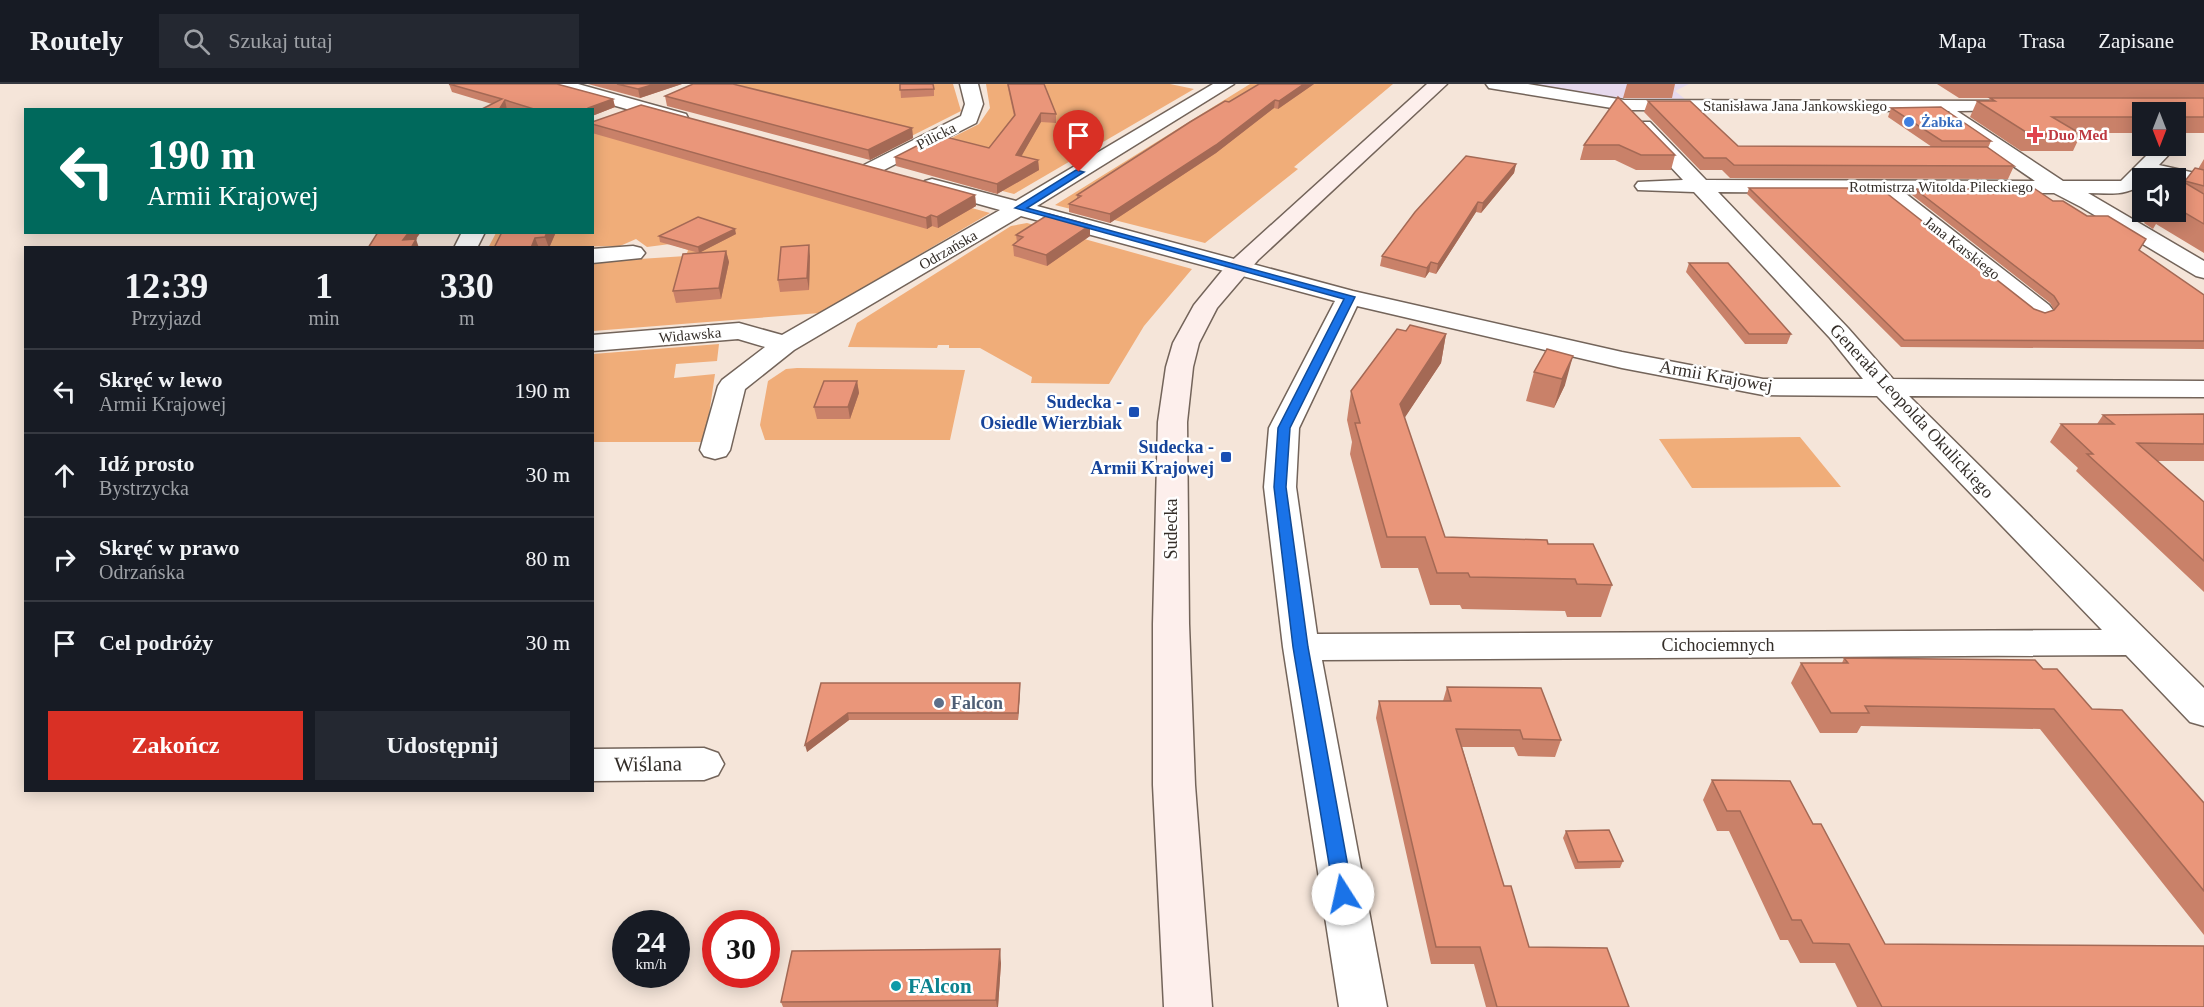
<!DOCTYPE html>
<html lang="pl">
<meta charset="utf-8">
<style>
body{margin:0;font-family:"Times New Roman",serif;background:#242831;color:#f1f3f6;height:100vh;display:flex;flex-direction:column;font-size:22px;white-space:nowrap}
*{box-sizing:border-box;margin:0}
p{font-size:20px;color:#9ea1a6}
.icon{flex:none;width:33px;height:33px;fill:none;stroke:currentColor;stroke-width:2;stroke-linecap:round;stroke-linejoin:round}
.map{position:relative;flex:1;overflow:hidden}
.details{position:absolute;left:24px;top:162px;width:570px;height:546px;display:flex;flex-direction:column;background:#171b24;border-radius:0px;box-shadow:0 3px 15px #0003}
.details>*{flex:none}
.guide{position:absolute;left:24px;top:24px;width:570px;height:126px;border-radius:0px;box-shadow:0 3px 15px #0003;background:#00695c;color:#fff;overflow:hidden}
.needle{width:39px;rotate:180deg}
.fabs{position:absolute;left:2132px;top:18px;display:grid;gap:12px}
.fabs a{display:grid;place-items:center;width:54px;height:54px;border-radius:0px;background:#171b24;box-shadow:0 3px 15px #0003;font-size:30px}
.speed{position:absolute;left:612px;top:826px;display:flex;gap:12px;font-size:30px;font-weight:700;text-align:center}
.speed>*{display:grid;place-content:center;width:78px;height:78px;border-radius:50%;background:#171b24;box-shadow:0 3px 15px #0003;line-height:1}
.speed small{font-size:15px;font-weight:400}
.speed .limit{border:9px solid #d22;background:#fff;color:#111}
.pin{position:absolute;display:grid;place-items:center;width:51px;height:51px;color:#fff;margin:-62px -26px;border-radius:50% 50% 50% 0;rotate:-45deg;box-shadow:0 0 6px #0007}
.pin .icon{rotate:45deg}
.me{position:absolute;width:66px;margin:-33px;rotate:350deg;stroke-linejoin:round;filter:drop-shadow(0 0 4px #0008)}
.turn{display:flex;align-items:center;gap:21px;height:126px;padding:0 24px;font-size:27px}
.turn .icon{width:78px;height:78px;stroke-width:2.5}
.turn b{display:block;font-size:42px;line-height:51px}
.eta{display:flex;justify-content:space-evenly;align-items:center;height:102px;text-align:center}
.eta b{font-size:36px;font-weight:700;line-height:42px}
.button{display:flex;gap:12px;margin-top:auto;padding:12px 24px}
.button a{flex:1;height:69px;border-radius:0px;background:#d93025;color:#fff;font-size:24px;font-weight:700;line-height:69px;text-align:center}
.button a+a{background:#242831;color:#f1f3f6}
ul{padding:0;list-style:none}
li{display:flex;align-items:center;gap:18px;height:84px;padding:0 24px;border-top:2px solid #363941}
li div{flex:1}
li b{display:block;font-size:22px}
li em{font-style:normal}
header{display:flex;align-items:center;gap:36px;box-sizing:border-box;height:84px;padding:0 30px;background:#171b24;border-bottom:2px solid #363941}
header strong{font-size:28px}
nav{display:flex;gap:33px;margin-inline-start:auto;font-size:21px}
.search{width:420px;height:54px;background:#242831;display:flex;align-items:center;gap:15px;box-sizing:border-box;padding:0 21px;border-radius:0px;color:#9ea1a6;font-size:22px}
.map>svg:first-child{display:block}
.commercial{fill:#e6d9ed}
.green{fill:#f0ad79}
.lines{fill:none;stroke-linecap:round;stroke-linejoin:round}
.street-casing{stroke:#73645a;stroke-width:3}
.secondary-casing{stroke:#73645a;stroke-width:3}
.street{fill:#fff;fill-rule:evenodd}
.secondary{fill:#fdefec;fill-rule:evenodd}
.wall{fill:#c98169}
.shaded-wall{fill:#a46955}
.building{fill:#ea967a;stroke:#a46955;stroke-width:1.5}
.route{fill:#1a73e8;stroke:#114b97;stroke-width:1.5}
.shop-dot{fill:#3f7fe0;stroke:#fff;stroke-width:2}
.health-dot{fill:#e0444e;stroke:#fff;stroke-width:2}
.transit-dot{fill:#1a4fb4;stroke:#fff;stroke-width:2}
.service-dot{fill:#5c6f8a;stroke:#fff;stroke-width:2}
.culture-dot{fill:#0f9aa8;stroke:#fff;stroke-width:2}
.labels{text-anchor:middle;stroke-width:5;stroke-linejoin:round;paint-order:stroke}
.far-street-label{font-size:15px;fill:#342e29;stroke:#fff}
.far-shop-label{font-size:15px;font-weight:bold;fill:#366cbe;stroke:#fff;text-anchor:start}
.far-health-label{font-size:15px;font-weight:bold;fill:#be3a42;stroke:#fff;text-anchor:start}
.street-label{font-size:18px;fill:#342e29;stroke:#fff}
.transit-label{font-size:18px;font-weight:bold;fill:#164399;stroke:#fff;text-anchor:end}
.service-label{font-size:18px;font-weight:bold;fill:#4e5e75;stroke:#fff;text-anchor:start}
.near-street-label{font-size:21px;fill:#342e29;stroke:#fff}
.near-culture-label{font-size:21px;font-weight:bold;fill:#0d838f;stroke:#fff;text-anchor:start}
</style>
<header>
<strong>Routely</strong>
<div class="search"><svg class="icon" aria-label="search" viewBox="0 0 24 24"><circle cx="10" cy="10" r="6"/><path d="M15 15l6 6"/></svg>Szukaj tutaj</div>
<nav><a>Mapa</a><a>Trasa</a><a>Zapisane</a></nav>
</header>
<div class="map">
<svg width="2204" height="923" viewBox="0 0 2204 923">
<rect width="100%" height="100%" fill="#f5e5d9"/>
<!-- commercial -->
<path class="commercial" d="M1523 0H1689L1675 7 1685 15 1607 14Z"/>
<!-- green -->
<path class="green" d="M717 0H953L961 27 872 72 667 19Z
M986 0H1170L1194 5 1014 110 900 80 979 40 990 24Z
M1250 0H1393L1294 83 1298 85 1205 159 1055 121Z
M593 47 858 93 990 129 820 229 593 247V178L686 172 688 166 670 160 647 163 636 155 620 162 488 164 496 149 592 148Z
M1027 139 1192 185 1144 242 1109 300 1031 299 1032 293 980 264H949V261H938L937 264 848 263 857 239 1011 142Z
M719 260 717 277 676 280 674 294 715 290 705 358H593V270Z
M797 284 965 286 950 356H765L760 341 768 297 786 285Z
M1800 353 1841 403 1692 404 1659 355Z"/>
<g class="lines">
<defs>
<path id="street" d="M550 0H578L686 30 688 34 686 38 679 40 553 4Z
M960 0H978L983 20 976 39 878 89H864L861 85 864 81 961 32 965 20Z
M1213 0H1234L1037 122 1353 207 1622 268 1763 295H1863L1830 254 1694 108 1638 106 1635 102 1638 98 1683 96 1636 46 1634 42 1636 38H1650L1706 96 2035 97 1946 36 1944 32 1950 27 1624 26 1495 5 1489 4 1486 0H1528L1624 16 2019 17 2025 18 2028 22 2025 26 1957 27 2063 97H2121L2156 62H2175V59L2177 62 2159 81 2204 91V103L2175 97V94L2150 91 2142 94V99C2128 113 2107 109 2088 109L2204 177V194L2196 192 2081 123 2054 109H1905L2049 221 2053 226 2049 231 2040 234 2031 231 1878 109 1718 108 1848 244 1893 295 2204 297V313L1909 312 2204 604V642L2190 638 2126 571 1322 576 1387 923H1339L1283 563 1264 403 1269 344 1335 217 1021 132 794 266 745 305 730 366 726 372 715 375 704 372 700 366 718 302 722 296 765 263 738 255 592 267V251L739 239 782 251 1000 126 925 105 922 101 925 97 932 95 1016 117ZM1357 222 1622 284 1763 311 1877 312 2102 546 1317 550 1296 403 1299 344Z
M462 148H485L477 164H454Z
M633 162 641 164 645 169 641 174 592 179V165Z
M704 664 718 669 724 680 718 691 704 696 592 697V665Z"/>
<path id="secondary" d="M1427 0H1447L1258 176 1217 224 1199 259 1193 283 1187 338 1189 540 1195 701 1212 923H1164L1153 701V540L1158 338 1166 283 1173 259 1194 221 1226 182Z"/>
</defs>
<!-- street casing -->
<use href="#street" class="street-casing"/>
<!-- secondary casing -->
<use href="#secondary" class="secondary-casing"/>
<!-- street -->
<use href="#street" class="street"/>
<!-- secondary -->
<use href="#secondary" class="secondary"/>
</g>
<!-- wall -->
<path class="wall" d="M449 0 613 15 615 23 592 32V26H510L508 25 507 26H480L492 20 452 8Z
M588 0H682L640 14Z
M900 0 934 5V12L901 14Z
M1007 0H1044L1056 30V39L1041 38 1021 72 1038 76 1039 86 997 110 896 82 895 73 989 64 1014 32Z
M1259 0H1314L1278 25 1274 24 1216 69 1110 139 1069 128V120L1077 115V111Z
M1627 0H1675L1672 14H1623Z
M1937 0H2204V49H2175V28H2142V49H2080L2081 50 2073 67H2021L1970 33 1977 17H1989L1990 14H1959Z
M665 12 912 44 913 54 870 76 667 22Z
M1618 13 1675 71 1671 86H1636L1615 76H1580L1584 61Z
M1648 17 1738 62 1932 63 1888 33 1891 24 1991 57 1988 64 2014 82 2008 95 1730 94 1722 86H1700L1644 28Z
M592 38 975 111 976 122 938 144 932 142 927 145 592 49Z
M2204 75V169L2156 140 2153 145 2144 139 2151 128H2175V97L2184 99 2195 84 2198 85Z
M1516 80 1514 89 1481 129 1476 128 1436 190 1429 188 1425 194 1380 182 1382 172Z
M1749 104 2034 225 2045 229 2054 226 2050 219 1912 111 1915 105 2053 117 2139 166 2204 211V265L1901 263 1747 110Z
M556 148 549 164H494Z
M736 150 699 169 660 158 659 152Z
M1016 151 1090 152 1047 182 1014 172 1013 161 1017 158Z
M726 167 729 178 721 215 676 219 673 207Z
M810 172 809 206 780 208 778 196Z
M1689 179 1791 250 1787 260H1745L1686 188Z
M1406 247 1446 250 1441 279 1404 334 1445 453 1548 460 1612 501 1601 533H1567L1565 527 1462 525 1460 521H1430L1418 484H1381L1350 370 1352 358 1347 336 1351 307Z
M1547 265 1565 301 1554 324 1526 317 1534 288Z
M857 297 859 309 850 335H817L814 323Z
M2204 330V377H2157L2204 418V508L2076 387 2078 384 2050 358 2061 340H2097L2103 331Z
M1844 574 2043 585 2204 719V851L2040 645 1861 642 1857 649H1820L1791 599 1801 579H1842Z
M821 599H1020V607L1018 636H849L807 668Z
M1447 603 1561 656 1555 673 1518 672 1514 663H1462L1504 802 1529 863 1629 923H1486L1474 880H1431L1376 634 1379 617H1443Z
M1712 696 1813 740 1885 860 2204 923H1857L1835 879H1800L1788 856H1780L1729 747H1717L1703 716Z
M1566 747 1623 777 1620 784 1575 785 1563 754Z
M1001 879 998 923H783L781 918Z"/>
<!-- shaded-wall -->
<path class="shaded-wall" d="M655 0H682L640 14 638 5Z
M1304 0H1314L1278 25 1279 17Z
M613 15 615 23 592 32V26H588V24Z
M505 16 507 26H499Z
M1275 16 1274 24 1216 69 1110 139V130Z
M1041 29V38L1017 80 1016 71Z
M912 44 913 54 870 76 868 66Z
M1038 76 1039 86 997 110V100Z
M1516 80 1514 89 1481 129 1483 119Z
M975 111 976 122 938 144 937 133Z
M1478 118 1476 128 1436 190 1438 180Z
M931 131 932 142 927 145 926 134Z
M1090 141V152L1047 182 1046 171Z
M735 145 736 150 699 169 698 163Z
M409 148H421L416 155 419 164H411L403 156Z
M547 148H556L549 164 545 153Z
M535 154 539 164H531Z
M809 161 810 172 809 206 807 194Z
M726 167 729 178 721 215 719 204Z
M1431 178 1429 188 1425 194 1427 184Z
M1446 250 1441 279 1394 350 1400 320Z
M1573 272 1565 301 1554 324 1562 295Z
M857 297 859 309 850 335 848 323Z
M1020 599V607L1018 636V629Z
M848 629 849 636 807 668 805 661Z
M1000 865 1001 879 998 923H997L996 916Z"/>
<!-- building -->
<path class="building" d="M449 0H557L613 15 588 24V26H537L505 16 499 26H480L502 15Z
M617 0H655L638 5Z
M693 0H733L912 44 868 66 665 12Z
M900 0H933L934 5 900 6Z
M1008 0H1044L1056 30 1041 29 1016 71 1038 76 997 100 895 73 938 51 989 64 1015 31Z
M1259 0H1304L1279 17 1275 16 1216 61 1110 130 1069 120 1081 112 1077 111 1190 38 1225 17 1229 18Z
M1618 13 1675 71H1641L1619 61H1584Z
M1990 14H2204V33H2175V28H2142V33H2052L2081 50H2029L1977 17H1995Z
M1648 17H1690L1738 62 1987 63 2014 82 1734 81 1726 74H1704Z
M641 21 975 111 937 133 931 131 926 134 592 40V38Z
M1941 23 1991 57H1942L1891 24Z
M1466 72 1516 80 1483 119 1478 118 1438 180 1431 178 1427 184 1382 172 1415 128Z
M2195 84 2204 86V102L2185 97Z
M2177 94 2204 110V140L2175 123V97Z
M1749 104H1880L2034 225 2045 229 2054 226 2059 220 2054 212 1915 105H2035L2053 117H2063L2087 132H2108L2146 155 2139 166 2204 211V257L1904 256Z
M1049 130 1090 141 1046 171 1013 161 1023 153 1016 151Z
M698 133 735 145 698 163 659 152Z
M378 148H409L403 156 416 155 411 164H368Z
M502 148H547L545 153 535 154 531 164H494Z
M809 161 807 194 778 196 781 163Z
M726 167 719 204 673 207 683 170Z
M1689 179H1728L1791 250H1749Z
M1410 241 1446 250 1400 320 1445 453 1547 456 1548 460H1593L1612 501 1577 500 1575 495 1470 493 1468 489H1437L1425 453H1387L1355 339H1360L1351 307 1397 245 1406 247Z
M1547 265 1573 272 1562 295 1534 288Z
M824 297H857L848 323H814Z
M2204 330V360L2137 359 2204 418V477L2087 370H2093L2061 340H2114L2103 331Z
M1844 574 2035 576 2043 585H2057L2092 625 2122 626 2204 719V807L2054 625 1865 622 1869 629H1831L1801 579H1848Z
M821 599H1020L1018 629H848L805 661Z
M1447 603 1541 604 1561 656 1523 655 1520 646 1456 645 1504 802H1511L1529 863 1607 864 1629 923H1497L1480 863H1436L1379 617H1451Z
M1712 696 1790 697 1813 740H1821L1885 860 2204 862V923H1882L1849 860 1813 859 1801 836H1792L1740 727H1727Z
M1609 746 1623 777 1578 778 1566 747Z
M1000 865 996 916 781 918 792 867Z"/>
<!-- route -->
<path class="route" d="M1076 86 1084 88 1027 124 1355 213 1290 344 1286 403 1308 563 1353 810 1350 816 1343 818 1337 816 1334 810 1293 563 1274 403 1278 344 1344 215 1015 124Z"/>
<!-- markers -->
<circle class="shop-dot" cx="1909" cy="38" r="6"/>
<path class="health-dot" d="M2032 42h6v6h6v6h-6v6h-6v-6h-6v-6h6z"/>
<g class="transit-dot">
<rect x="1128" y="322" width="12" height="12" rx="3"/>
<rect x="1220" y="367" width="12" height="12" rx="3"/>
</g>
<circle class="service-dot" cx="939" cy="619" r="6"/>
<circle class="culture-dot" cx="896" cy="902" r="6"/>
<g class="labels">
<!-- far-street labels -->
<g class="far-street-label">
<text x="1795" y="27">Stanisława Jana Jankowskiego</text>
<text transform="translate(936 52) rotate(-27)" y="5">Pilicka</text>
<text x="1941" y="108">Rotmistrza Witolda Pileckiego</text>
<text transform="translate(1962 164) rotate(38)" y="5">Jana Karskiego</text>
<text transform="translate(948 166) rotate(-30)" y="5">Odrzańska</text>
<text transform="translate(690 251) rotate(-5)" y="5">Widawska</text>
</g>
<!-- far-shop labels -->
<g class="far-shop-label">
<text x="1921" y="43">Żabka</text>
</g>
<!-- far-health labels -->
<g class="far-health-label">
<text x="2048" y="56">Duo Med</text>
</g>
<!-- street labels -->
<g class="street-label">
<text transform="translate(1716 292) rotate(10)" y="6">Armii Krajowej</text>
<text transform="translate(1912 327) rotate(47)" y="6">Generała Leopolda Okulickiego</text>
<text transform="translate(1171 445) rotate(-90)" y="6">Sudecka</text>
<text x="1718" y="567">Cichociemnych</text>
</g>
<!-- transit labels -->
<g class="transit-label">
<text x="1122" y="324">Sudecka -<tspan x="1122" dy="21">Osiedle Wierzbiak</tspan></text>
<text x="1214" y="369">Sudecka -<tspan x="1214" dy="21">Armii Krajowej</tspan></text>
</g>
<!-- service labels -->
<g class="service-label">
<text x="951" y="625">Falcon</text>
</g>
<!-- near-street labels -->
<g class="near-street-label">
<text transform="translate(648 680) rotate(-1)" y="7">Wiślana</text>
</g>
<!-- near-culture labels -->
<g class="near-culture-label">
<text x="908" y="909">FAlcon</text>
</g>
</g>
</svg>
<div class="fabs">
<a><svg class="needle" viewBox="-14 -14 28 28"><path d="M0-13l5 13h-10z" fill="#e53935"/><path d="M0 13l5-13h-10z" fill="#9ea1a6"/></svg></a>
<a><svg class="icon" aria-label="sound" viewBox="0 0 24 24"><path d="M4 9h4l5-4v14l-5-4H4zM17 9q2 3 0 6"/></svg></a>
</div>
<div class="speed"><div>24<small>km/h</small></div><div class="limit">30</div></div>
<div class="pin" style="left:1079px;top:88px;background:#d93025"><svg class="icon" aria-label="arrive" viewBox="0 0 24 24"><path d="M6 21V4h12l-3 4 3 4H6"/></svg></div>
<svg class="me" style="left:1343px;top:810px" viewBox="-20 -20 40 40"><circle r="19" fill="#fff"/><path d="M0-13L10 11 0 6-10 11z" fill="#1a73e8"/></svg>
<div class="guide">
<div class="turn"><svg class="icon" aria-label="left" viewBox="0 0 24 24"><path d="M17 20v-9H6M10 6l-5 5 5 5"/></svg><div><b>190 m</b>Armii Krajowej</div></div>
</div>
<section class="details">
<div class="eta">
<div><b>12:39</b><p>Przyjazd</p></div>
<div><b>1</b><p>min</p></div>
<div><b>330</b><p>m</p></div>
</div>
<ul>
<li><svg class="icon" aria-label="left" viewBox="0 0 24 24"><path d="M17 20v-9H6M10 6l-5 5 5 5"/></svg><div><b>Skręć w lewo</b><p>Armii Krajowej</p></div><em>190 m</em></li>
<li><svg class="icon" aria-label="ahead" viewBox="0 0 24 24"><path d="M12 20V5M6 11l6-6 6 6"/></svg><div><b>Idź prosto</b><p>Bystrzycka</p></div><em>30 m</em></li>
<li><svg class="icon" aria-label="right" viewBox="0 0 24 24"><path d="M7 20v-9h11M14 6l5 5-5 5"/></svg><div><b>Skręć w prawo</b><p>Odrzańska</p></div><em>80 m</em></li>
<li><svg class="icon" aria-label="arrive" viewBox="0 0 24 24"><path d="M6 21V4h12l-3 4 3 4H6"/></svg><div><b>Cel podróży</b></div><em>30 m</em></li>
</ul>
<div class="button"><a>Zakończ</a><a>Udostępnij</a></div>
</section>
</div>
